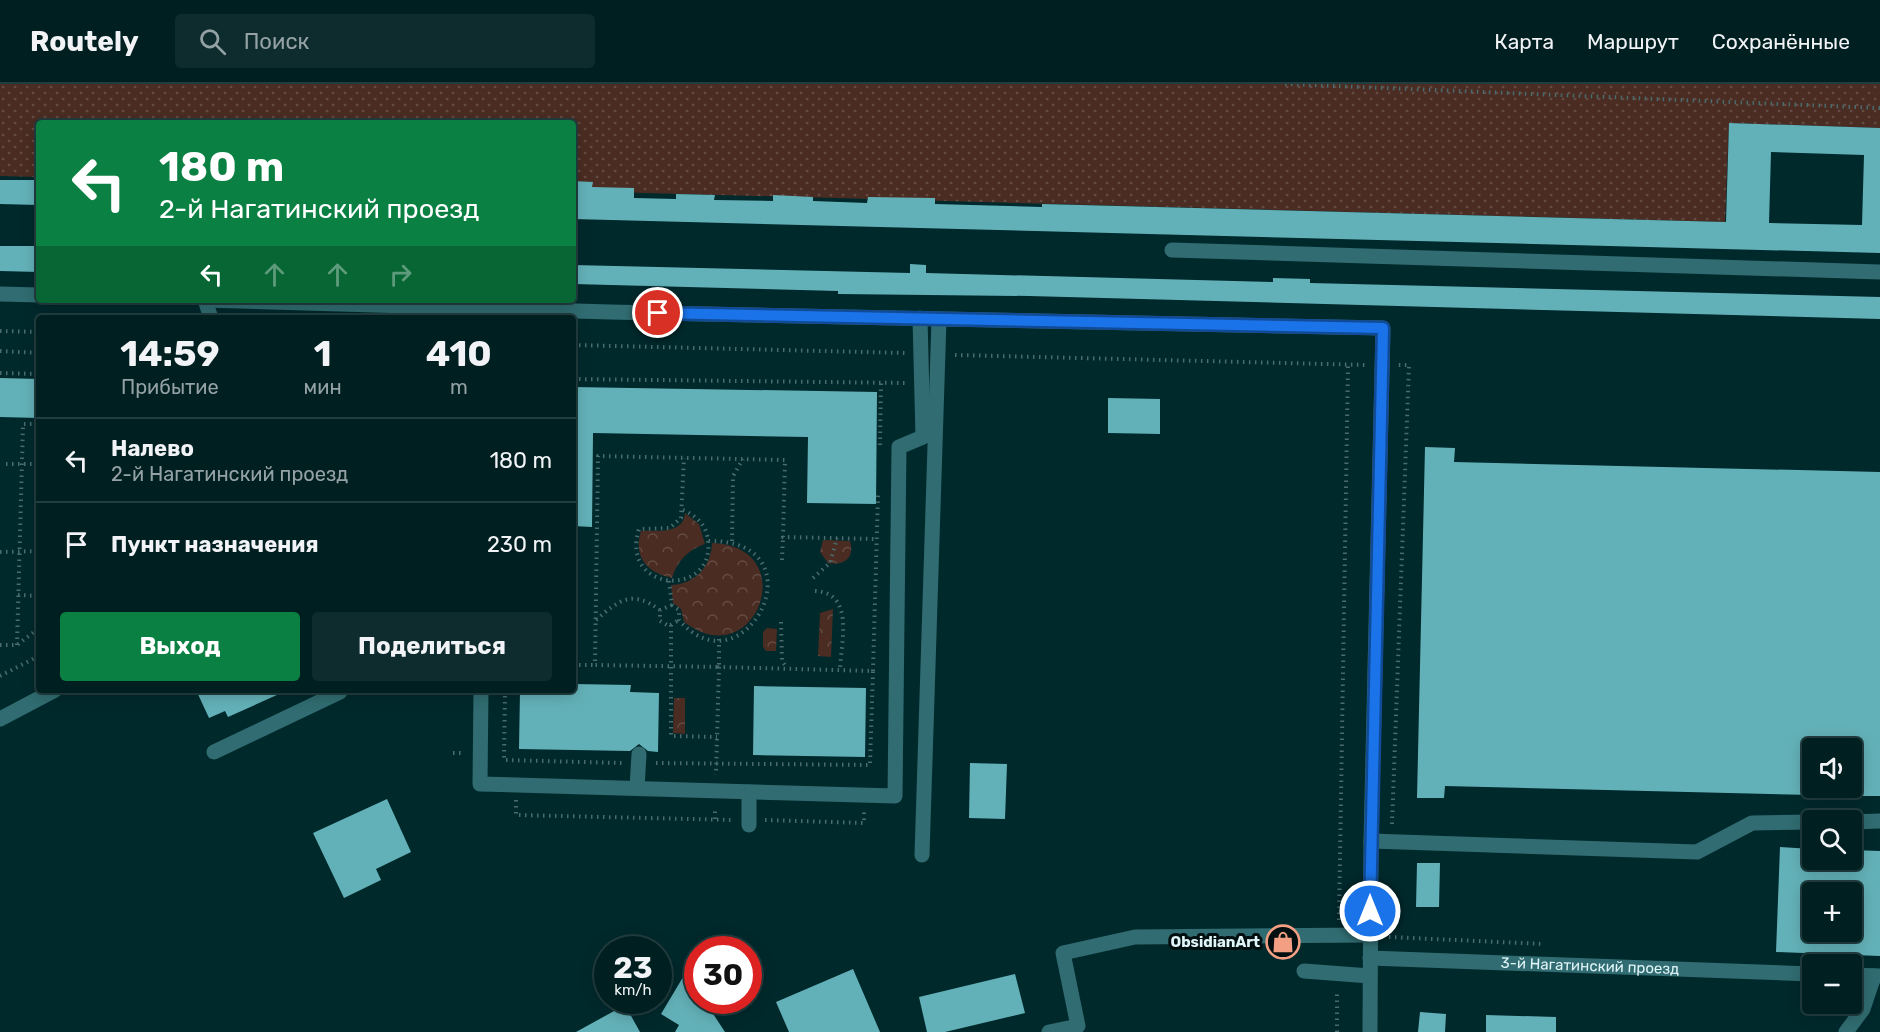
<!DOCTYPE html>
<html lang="ru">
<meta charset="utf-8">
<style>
body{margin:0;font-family:Rubik,sans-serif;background:#0e2c2e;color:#f1f3f6;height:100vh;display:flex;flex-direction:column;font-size:22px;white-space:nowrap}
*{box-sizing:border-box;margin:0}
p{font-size:20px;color:#95a2a5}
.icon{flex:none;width:33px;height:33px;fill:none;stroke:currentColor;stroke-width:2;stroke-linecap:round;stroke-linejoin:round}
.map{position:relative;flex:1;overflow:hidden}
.details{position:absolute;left:36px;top:231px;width:540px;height:378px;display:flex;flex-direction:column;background:#001f21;border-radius:6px;box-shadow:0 3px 15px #0003,0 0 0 2px #223d3f}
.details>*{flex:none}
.hud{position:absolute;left:36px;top:36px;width:540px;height:183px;border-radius:6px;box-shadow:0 3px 15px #0003,0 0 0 2px #223d3f;background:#0b8043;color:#fff;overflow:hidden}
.tools{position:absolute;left:1802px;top:654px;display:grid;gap:12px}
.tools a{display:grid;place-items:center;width:60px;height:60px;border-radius:6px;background:#001f21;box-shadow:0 3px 15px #0003,0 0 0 2px #223d3f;font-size:30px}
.speed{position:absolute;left:594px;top:852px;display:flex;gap:12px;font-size:30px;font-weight:700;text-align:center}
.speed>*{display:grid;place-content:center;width:78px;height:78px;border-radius:50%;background:#001f21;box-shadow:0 3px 15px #0003,0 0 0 2px #223d3f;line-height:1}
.speed small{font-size:15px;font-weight:400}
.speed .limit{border:9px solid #d22;background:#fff;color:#111}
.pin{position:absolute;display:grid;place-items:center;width:51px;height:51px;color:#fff;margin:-26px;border:3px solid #fff;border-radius:50%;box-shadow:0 2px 6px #0007}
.me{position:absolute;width:66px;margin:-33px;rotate:0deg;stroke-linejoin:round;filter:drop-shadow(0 0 4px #0008)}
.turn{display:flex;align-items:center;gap:21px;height:126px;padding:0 24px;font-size:27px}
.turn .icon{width:78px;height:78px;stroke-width:2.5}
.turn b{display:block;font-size:42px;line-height:51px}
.lanes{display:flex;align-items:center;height:57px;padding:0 24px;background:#0003;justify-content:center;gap:30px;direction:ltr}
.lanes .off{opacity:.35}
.eta{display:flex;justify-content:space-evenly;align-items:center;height:102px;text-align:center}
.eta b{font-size:36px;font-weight:700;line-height:42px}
.button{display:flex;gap:12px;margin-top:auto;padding:12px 24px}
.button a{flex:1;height:69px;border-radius:6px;background:#0b8043;color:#fff;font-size:24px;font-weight:700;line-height:69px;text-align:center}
.button a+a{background:#0e2c2e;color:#f1f3f6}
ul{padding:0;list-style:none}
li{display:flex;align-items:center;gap:18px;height:84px;padding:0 24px;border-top:2px solid #223d3f}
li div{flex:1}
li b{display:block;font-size:22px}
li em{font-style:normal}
header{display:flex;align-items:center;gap:36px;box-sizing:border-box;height:84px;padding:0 30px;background:#001f21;border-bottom:2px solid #223d3f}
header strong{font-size:28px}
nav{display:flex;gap:33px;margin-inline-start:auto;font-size:21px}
.search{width:420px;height:54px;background:#0e2c2e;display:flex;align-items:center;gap:15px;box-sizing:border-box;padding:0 21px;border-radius:6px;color:#95a2a5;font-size:22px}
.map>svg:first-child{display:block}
.grass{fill:url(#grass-dots)}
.forest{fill:url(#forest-crowns)}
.building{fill:#63b1b8;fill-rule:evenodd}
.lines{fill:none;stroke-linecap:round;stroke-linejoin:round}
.path{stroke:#4a6c6f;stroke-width:4;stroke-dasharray:1.5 4.5;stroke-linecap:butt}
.minor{stroke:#306c71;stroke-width:15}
.route-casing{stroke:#114b97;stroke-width:15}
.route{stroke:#1a73e8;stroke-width:10}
.labels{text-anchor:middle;stroke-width:6;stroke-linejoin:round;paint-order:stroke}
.poi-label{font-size:15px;font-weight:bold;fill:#e0f5f7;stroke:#020f10;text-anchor:end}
.street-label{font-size:15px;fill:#e0f5f7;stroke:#020f10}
</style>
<header>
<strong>Routely</strong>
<div class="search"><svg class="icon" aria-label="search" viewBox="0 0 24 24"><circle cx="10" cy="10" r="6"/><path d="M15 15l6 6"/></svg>Поиск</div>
<nav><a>Карта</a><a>Маршрут</a><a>Сохранённые</a></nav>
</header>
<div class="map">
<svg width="1880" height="948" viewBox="0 0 1880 948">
<defs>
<pattern id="grass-dots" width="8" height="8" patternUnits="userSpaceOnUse" patternTransform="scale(1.5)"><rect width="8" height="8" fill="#4a2c22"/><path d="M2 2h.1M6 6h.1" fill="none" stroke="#644b43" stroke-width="1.8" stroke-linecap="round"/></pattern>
<pattern id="forest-crowns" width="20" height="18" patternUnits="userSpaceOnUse" patternTransform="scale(1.5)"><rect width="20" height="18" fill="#4a2c22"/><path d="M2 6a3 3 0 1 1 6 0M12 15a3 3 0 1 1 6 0" fill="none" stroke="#644b43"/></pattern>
</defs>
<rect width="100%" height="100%" fill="#00292c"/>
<!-- grass -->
<path class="grass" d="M0 0H1880V44L1729 39 1725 138 573 107V39H39V93L0 92Z"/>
<!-- forest -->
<path class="forest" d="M685 429 699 440 705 460C689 465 677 477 672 494 647 489 633 473 641 447 657 446 683 451 685 429Z
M823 456 850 457C855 474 844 482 828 479L820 468Z
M712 459C804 462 756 593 684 538L681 525 673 519 671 501C695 500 711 483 712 459Z
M833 525 831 573 818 572 820 529Z
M767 544 777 545 776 567H766L763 563V548Z
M674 614H685V650L673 649Z"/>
<!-- building -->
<path class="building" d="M1729 39 1880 44V169L573 135V97L593 98 592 103 634 104V114L676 115V110L715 111 714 116 773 117V111L813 113V117L867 119 868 113 935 114V120L1042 123V120L1726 138ZM1771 68 1864 71 1862 141 1769 139Z
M0 96H39V121L0 120Z
M0 162H39V188L0 187Z
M910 180 926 181V189L1273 198V194L1310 195V199L1880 213V235L1029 212 838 210V207L573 200V181L910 189Z
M0 294 39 295V334L0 333Z
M573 303 877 308 876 420 807 419 808 353 593 349 592 443 573 442Z
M1108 314 1160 315V350L1108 349Z
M1425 363 1455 364 1454 378 1880 388V712H1851V664H1812V711L1445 702 1444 714H1417Z
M573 600 631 601 630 608 659 609 658 668 648 667 639 660 630 667 519 665 520 606H573Z
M754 602 866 604 865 673 753 671Z
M196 606H288L228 633 225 627 209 634Z
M970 679 1007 680 1005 735 969 734Z
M387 715 411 768 376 785 381 796 344 814 313 749Z
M1780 763 1812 765V776H1851V766L1880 767V872L1776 868ZM1812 808H1851V848H1812Z
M1417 779H1440L1439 823H1416Z
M698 868V916H704L725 948H675L679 941 661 930Z
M853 885 880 948H789L776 918Z
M1015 890 1025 929 945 948H927L919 913Z
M625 921 640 948H576Z
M1420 928 1446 930 1445 948H1418Z
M1486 931 1556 933V948H1486Z"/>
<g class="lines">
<!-- path -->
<path class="path" d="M1285 0 1880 24
M0 247 39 248
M573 261 905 269
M0 267 39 269
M955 271 1367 281
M0 289 39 290
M573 295 905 299
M880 361 881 299
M6 380H39
M683 426C697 432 707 442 708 457 715 514 619 509 639 445L670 444 681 434 684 374
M732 457 733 392 743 375
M0 468 39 467V454
M782 476 783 453
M813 494 830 479 837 454
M669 497 672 521 679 526V536C745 612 825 455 708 457
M815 507C855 509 841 558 840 586
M18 511 39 512
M672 521 660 526V537L669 542 679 536
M596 536C620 515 632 506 660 526
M781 538 782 577 787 584
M671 541V652L717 653
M719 555V583L595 581 598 372 785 376 783 453 877 455
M0 561H17L39 544
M17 561 23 340H39
M573 581H595
M873 587 878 410
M0 592 39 572
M505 606 504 676 622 679
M453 669H464
M656 679 870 681 873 587 719 583C718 619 717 655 716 691
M516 716V731L734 736
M715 735V723
M765 736 864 739V728
M1392 740 1409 281H1398
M1339 836 1348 281
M1389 853 1543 860
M1817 872 1845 874
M1337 948V907"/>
<!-- minor -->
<g class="minor">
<path d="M1172 166 1880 188"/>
<path d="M0 210 39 211"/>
<path d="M205 216 610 228 1383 244 1371 757 1370 948"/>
<path d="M205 216 211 234"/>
<path d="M481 606 480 700 895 712 899 363 923 353 920 234"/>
<path d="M0 635 55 606"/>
<path d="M214 668 340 608 339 606"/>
<path d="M637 704 639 670"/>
<path d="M1851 738 1880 737"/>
<path d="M749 741V708"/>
<path d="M1371 757 1697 768 1752 739 1812 738"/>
<path d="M922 771 939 235"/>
<path id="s1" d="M1370 874 1812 890"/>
<path d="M1304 887 1370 892"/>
<path d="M1851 891 1880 892"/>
<path d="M1049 948 1078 942 1063 869 1135 853 1370 851"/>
<path d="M1846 948 1863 925 1874 892"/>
</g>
</g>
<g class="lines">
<defs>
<path id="route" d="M658 229 1383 244 1370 827"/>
</defs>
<!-- route casing -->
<use href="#route" class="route-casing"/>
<!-- route -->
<use href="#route" class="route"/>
</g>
<!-- icons -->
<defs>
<symbol id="shop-ring" viewBox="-11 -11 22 22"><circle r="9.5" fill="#020f10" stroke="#f39f84" stroke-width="1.5"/><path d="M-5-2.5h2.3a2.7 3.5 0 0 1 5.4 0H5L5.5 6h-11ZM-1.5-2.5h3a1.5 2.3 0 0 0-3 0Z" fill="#f39f84"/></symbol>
</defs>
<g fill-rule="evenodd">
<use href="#shop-ring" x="1264" y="839" width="38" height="38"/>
</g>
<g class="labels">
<!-- poi labels -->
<g class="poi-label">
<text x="1260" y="863">ObsidianArt</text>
</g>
<!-- street labels -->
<g class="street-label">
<text dy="5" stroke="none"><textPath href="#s1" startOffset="220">3-й Нагатинский проезд</textPath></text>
</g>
</g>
</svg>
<div class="tools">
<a><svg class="icon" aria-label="sound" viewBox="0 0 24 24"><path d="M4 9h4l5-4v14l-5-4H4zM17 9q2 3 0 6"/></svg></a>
<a><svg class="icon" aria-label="search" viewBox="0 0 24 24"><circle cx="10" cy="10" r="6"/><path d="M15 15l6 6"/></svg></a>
<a>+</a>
<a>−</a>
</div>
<div class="speed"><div>23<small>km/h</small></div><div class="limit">30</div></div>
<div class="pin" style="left:658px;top:229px;background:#d93025"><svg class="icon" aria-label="arrive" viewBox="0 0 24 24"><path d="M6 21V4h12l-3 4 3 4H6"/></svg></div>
<svg class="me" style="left:1370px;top:827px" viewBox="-20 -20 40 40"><circle r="17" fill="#1a73e8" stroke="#fff" stroke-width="3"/><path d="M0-11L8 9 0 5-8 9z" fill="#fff"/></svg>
<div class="hud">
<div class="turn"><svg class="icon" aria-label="left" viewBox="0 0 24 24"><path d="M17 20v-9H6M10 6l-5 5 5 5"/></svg><div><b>180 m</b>2-й Нагатинский проезд</div></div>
<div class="lanes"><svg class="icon" aria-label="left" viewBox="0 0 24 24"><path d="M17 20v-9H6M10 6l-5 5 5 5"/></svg><svg class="icon off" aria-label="ahead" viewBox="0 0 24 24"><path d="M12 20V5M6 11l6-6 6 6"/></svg><svg class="icon off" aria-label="ahead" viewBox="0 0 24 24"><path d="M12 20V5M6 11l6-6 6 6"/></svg><svg class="icon off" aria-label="right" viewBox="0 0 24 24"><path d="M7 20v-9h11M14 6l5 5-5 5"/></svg></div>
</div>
<section class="details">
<div class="eta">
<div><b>14:59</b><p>Прибытие</p></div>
<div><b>1</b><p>мин</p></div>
<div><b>410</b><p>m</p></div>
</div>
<ul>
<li><svg class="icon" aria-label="left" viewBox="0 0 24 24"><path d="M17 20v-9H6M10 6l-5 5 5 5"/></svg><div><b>Налево</b><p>2-й Нагатинский проезд</p></div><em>180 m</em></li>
<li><svg class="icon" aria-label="arrive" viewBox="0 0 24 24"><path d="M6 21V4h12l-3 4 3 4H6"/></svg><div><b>Пункт назначения</b></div><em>230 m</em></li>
</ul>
<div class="button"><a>Выход</a><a>Поделиться</a></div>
</section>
</div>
